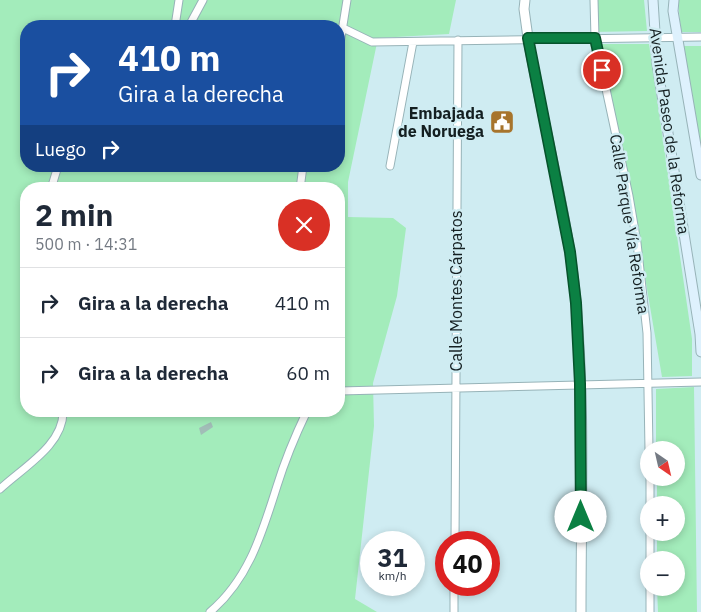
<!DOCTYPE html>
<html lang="es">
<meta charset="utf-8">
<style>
body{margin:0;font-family:"IBM Plex Sans",sans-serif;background:#f6f6f7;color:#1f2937;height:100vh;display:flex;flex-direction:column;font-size:19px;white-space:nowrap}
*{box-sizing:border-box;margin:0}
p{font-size:16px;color:#747a83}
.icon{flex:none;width:28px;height:28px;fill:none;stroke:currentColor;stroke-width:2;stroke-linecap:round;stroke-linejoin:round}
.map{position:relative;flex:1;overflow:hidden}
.drawer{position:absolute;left:20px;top:182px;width:325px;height:235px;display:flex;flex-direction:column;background:#fff;border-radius:20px;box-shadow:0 2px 8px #0003}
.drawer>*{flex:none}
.guide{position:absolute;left:20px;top:20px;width:325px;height:152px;border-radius:20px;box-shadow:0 2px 8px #0003;background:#1a4fa0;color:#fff;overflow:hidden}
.needle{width:32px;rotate:146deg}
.buttons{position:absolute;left:640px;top:441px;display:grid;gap:10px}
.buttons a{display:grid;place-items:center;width:45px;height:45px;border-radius:50%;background:#fff;box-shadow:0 2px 8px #0003;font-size:25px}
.speed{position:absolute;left:360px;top:531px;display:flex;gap:10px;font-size:25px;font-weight:700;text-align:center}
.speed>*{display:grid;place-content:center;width:65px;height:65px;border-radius:50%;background:#fff;box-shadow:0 2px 8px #0003;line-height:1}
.speed small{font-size:12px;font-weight:400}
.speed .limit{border:8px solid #d22;background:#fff;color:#111}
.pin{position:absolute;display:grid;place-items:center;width:42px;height:42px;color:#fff;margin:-21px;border:2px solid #fff;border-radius:50%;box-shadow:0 1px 5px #0007}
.me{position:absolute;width:55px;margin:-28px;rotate:0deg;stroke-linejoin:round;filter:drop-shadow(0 0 4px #0008)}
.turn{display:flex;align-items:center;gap:18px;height:105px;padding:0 15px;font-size:22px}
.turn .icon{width:65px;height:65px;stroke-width:2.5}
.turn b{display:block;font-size:35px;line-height:42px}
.then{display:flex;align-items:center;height:48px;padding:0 15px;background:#0003;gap:10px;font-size:19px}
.round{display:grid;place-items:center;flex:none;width:52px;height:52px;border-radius:26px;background:#f6f6f7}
.summary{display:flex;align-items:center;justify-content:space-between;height:85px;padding:0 15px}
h1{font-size:30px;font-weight:800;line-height:38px}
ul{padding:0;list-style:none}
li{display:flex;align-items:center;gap:15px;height:70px;padding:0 15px;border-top:1px solid #e0e1e3}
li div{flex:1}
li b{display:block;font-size:19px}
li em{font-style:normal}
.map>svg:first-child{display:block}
.green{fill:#a3ecbb;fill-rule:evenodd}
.building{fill:#a1bdb7}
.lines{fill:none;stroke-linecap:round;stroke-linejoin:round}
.minor-casing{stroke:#97b3b8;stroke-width:9}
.tertiary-casing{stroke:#97b3b8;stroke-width:11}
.secondary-casing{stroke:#97b3b8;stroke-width:11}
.minor{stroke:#fff;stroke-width:7}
.tertiary{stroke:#fff;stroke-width:9}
.secondary{stroke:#def1fd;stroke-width:9}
.route-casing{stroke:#07532c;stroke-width:12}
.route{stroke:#0b8043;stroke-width:9}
.labels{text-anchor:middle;stroke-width:5;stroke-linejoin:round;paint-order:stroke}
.poi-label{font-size:16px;font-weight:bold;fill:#141f21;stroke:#cfecf2;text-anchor:end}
.street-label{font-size:16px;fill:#141f21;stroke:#cfecf2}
</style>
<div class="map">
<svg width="701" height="612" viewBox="0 0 701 612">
<rect width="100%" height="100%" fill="#cfecf2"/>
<!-- green -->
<path class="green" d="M0 0H456L449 34 378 38 348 182V217L393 218 406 228 397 296 373 383 374 426 355 599 377 612H0ZM26 26H339V166H26ZM26 189H339V411H26Z
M590 0H644L647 31 591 32Z
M678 0H701V32H681Z
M590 44H649L692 339V376L662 377 631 195Z
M683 46H701V148Z
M694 387 697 612H658L657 588H676V560H657V533L676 532V505H657V478H676V450H656V389Z"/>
<!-- building -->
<path class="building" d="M211 422 213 427 201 435 199 428Z"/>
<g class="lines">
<defs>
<path id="minor" d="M594 0 595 38 629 196 637 243 647 333 649 450
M175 26 179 0
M189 26 203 0
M343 28 372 42 701 37
M339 50 347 0
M390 166 413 42
M51 189 58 166
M300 189 303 166
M339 391 701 382
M650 478V505
M0 489C22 468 64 445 63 411
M650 532V560
M455 542 458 40
M650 588V612
M210 612C249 579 262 533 277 486 285 460 295 436 307 411
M454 612V585"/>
<path id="tertiary" d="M525 0 524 9 528 38C543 126 568 214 576 302 585 405 581 509 581 612"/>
<path id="secondary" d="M653 0 657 64 700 334 701 352
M674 0 673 11 701 175"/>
</defs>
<!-- minor casing -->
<use href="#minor" class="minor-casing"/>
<!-- tertiary casing -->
<use href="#tertiary" class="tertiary-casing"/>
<!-- secondary casing -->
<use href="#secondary" class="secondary-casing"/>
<!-- minor -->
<use href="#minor" class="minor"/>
<!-- tertiary -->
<use href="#tertiary" class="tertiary"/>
<!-- secondary -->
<use href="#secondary" class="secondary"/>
</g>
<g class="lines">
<defs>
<path id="route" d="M581 517 580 384 576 303 570 252 528 38H595L602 70"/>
</defs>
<!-- route casing -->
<use href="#route" class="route-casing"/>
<!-- route -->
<use href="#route" class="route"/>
</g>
<!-- icons -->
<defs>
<symbol id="civic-square" viewBox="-11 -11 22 22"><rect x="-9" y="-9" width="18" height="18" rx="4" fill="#a7742c" stroke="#cfecf2"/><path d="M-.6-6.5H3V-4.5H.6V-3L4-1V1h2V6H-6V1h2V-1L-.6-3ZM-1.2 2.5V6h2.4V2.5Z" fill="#fff"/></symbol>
</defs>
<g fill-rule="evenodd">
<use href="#civic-square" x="488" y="108" width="28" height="28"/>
</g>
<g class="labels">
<!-- poi labels -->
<g class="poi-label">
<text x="484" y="119">Embajada<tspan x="484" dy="18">de Noruega</tspan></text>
</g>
<!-- street labels -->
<g class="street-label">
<text transform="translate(670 131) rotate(82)" y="6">Avenida Paseo de la Reforma</text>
<text transform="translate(630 224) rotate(81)" y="6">Calle Parque Vía Reforma</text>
<text transform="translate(456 291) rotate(-90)" y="6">Calle Montes Cárpatos</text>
</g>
</g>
</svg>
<div class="buttons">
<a><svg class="needle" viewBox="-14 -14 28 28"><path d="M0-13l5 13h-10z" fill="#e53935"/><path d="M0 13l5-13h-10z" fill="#747a83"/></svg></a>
<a>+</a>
<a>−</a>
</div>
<div class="speed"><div>31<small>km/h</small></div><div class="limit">40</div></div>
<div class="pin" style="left:602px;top:70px;background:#d93025"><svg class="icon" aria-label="arrive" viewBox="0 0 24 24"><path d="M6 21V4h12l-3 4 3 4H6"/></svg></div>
<svg class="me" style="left:581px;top:517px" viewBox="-20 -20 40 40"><circle r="19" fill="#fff"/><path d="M0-13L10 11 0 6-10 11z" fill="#0b8043"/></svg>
<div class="guide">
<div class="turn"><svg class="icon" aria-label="right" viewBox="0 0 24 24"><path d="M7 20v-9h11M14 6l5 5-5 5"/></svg><div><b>410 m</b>Gira a la derecha</div></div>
<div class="then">Luego<svg class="icon" aria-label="right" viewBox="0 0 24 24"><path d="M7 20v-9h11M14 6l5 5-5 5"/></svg></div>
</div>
<section class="drawer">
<div class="summary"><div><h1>2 min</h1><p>500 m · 14:31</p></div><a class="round" style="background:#d93025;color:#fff"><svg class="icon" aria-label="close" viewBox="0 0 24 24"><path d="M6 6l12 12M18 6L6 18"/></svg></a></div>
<ul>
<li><svg class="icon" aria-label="right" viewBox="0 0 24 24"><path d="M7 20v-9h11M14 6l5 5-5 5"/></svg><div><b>Gira a la derecha</b></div><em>410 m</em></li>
<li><svg class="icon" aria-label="right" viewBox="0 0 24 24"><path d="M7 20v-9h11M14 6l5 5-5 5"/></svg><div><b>Gira a la derecha</b></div><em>60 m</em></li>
</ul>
</section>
</div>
